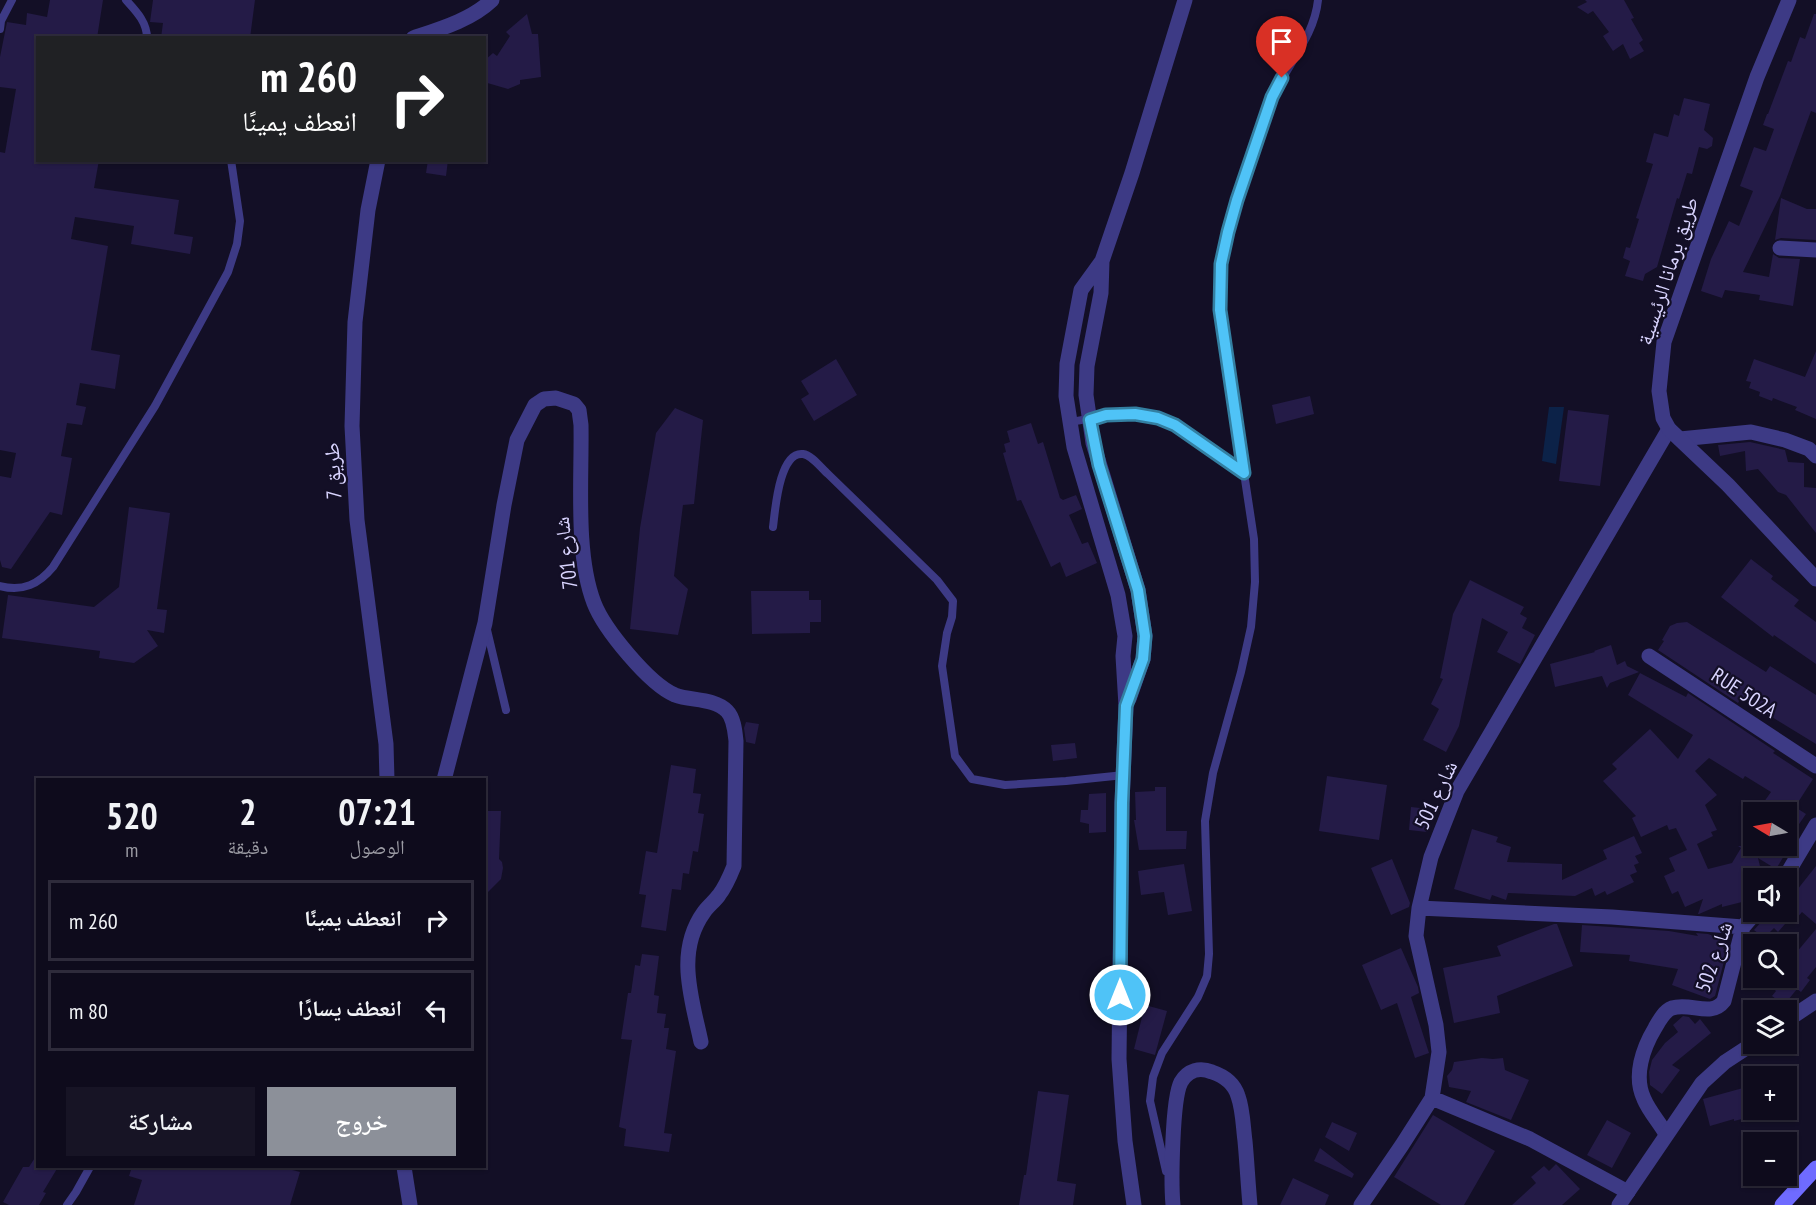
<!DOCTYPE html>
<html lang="ar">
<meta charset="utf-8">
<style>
body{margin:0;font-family:"PT Sans Narrow","Noto Naskh Arabic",sans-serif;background:#171425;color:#f1f3f6;direction:rtl;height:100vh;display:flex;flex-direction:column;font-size:22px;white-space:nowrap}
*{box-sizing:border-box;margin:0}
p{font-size:20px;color:#9b9ba3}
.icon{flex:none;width:33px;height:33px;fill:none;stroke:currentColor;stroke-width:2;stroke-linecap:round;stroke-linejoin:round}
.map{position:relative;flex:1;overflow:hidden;direction:ltr}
.side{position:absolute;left:36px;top:778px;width:450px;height:390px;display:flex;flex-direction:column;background:#0e0b1c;border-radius:0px;box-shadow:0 2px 4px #0004,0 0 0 2px #2e2b3b;direction:rtl}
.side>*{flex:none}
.guide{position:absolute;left:36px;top:36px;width:450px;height:126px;border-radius:0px;box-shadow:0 2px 4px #0004,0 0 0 2px #2e2b3b;direction:rtl;background:#202124;color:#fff;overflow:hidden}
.needle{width:39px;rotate:280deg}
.fabs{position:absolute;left:1743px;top:802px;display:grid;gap:12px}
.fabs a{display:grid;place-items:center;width:54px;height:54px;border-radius:0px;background:#0e0b1c;box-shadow:0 2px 4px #0004,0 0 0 2px #2e2b3b;font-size:30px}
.pin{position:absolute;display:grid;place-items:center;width:51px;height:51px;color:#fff;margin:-62px -26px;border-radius:50% 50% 50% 0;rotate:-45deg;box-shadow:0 0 6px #0007}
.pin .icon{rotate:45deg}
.me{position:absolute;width:66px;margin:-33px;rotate:0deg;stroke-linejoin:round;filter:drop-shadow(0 0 4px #0008)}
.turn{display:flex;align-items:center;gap:21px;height:126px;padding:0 30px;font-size:27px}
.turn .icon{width:78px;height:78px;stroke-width:2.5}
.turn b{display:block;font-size:42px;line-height:51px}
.eta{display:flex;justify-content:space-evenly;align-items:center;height:102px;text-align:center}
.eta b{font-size:36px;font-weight:600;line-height:42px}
.cta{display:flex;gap:12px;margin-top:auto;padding:12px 30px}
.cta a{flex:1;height:69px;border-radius:0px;background:#8c9099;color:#fff;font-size:24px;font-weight:600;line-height:69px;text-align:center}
.cta a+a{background:#171425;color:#f1f3f6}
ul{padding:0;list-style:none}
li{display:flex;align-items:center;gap:18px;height:81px;margin:0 12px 9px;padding:0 18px;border:3px solid #2e2b3b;border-radius:0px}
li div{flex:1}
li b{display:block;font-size:22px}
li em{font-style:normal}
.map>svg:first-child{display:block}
.water{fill:#0c2248}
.building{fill:#241b47}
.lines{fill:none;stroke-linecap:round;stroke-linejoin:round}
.service{stroke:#3d3a85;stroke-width:8}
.minor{stroke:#3d3a85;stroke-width:15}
.tertiary{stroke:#3d3a85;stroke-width:15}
.secondary{stroke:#6f6bff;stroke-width:15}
.route-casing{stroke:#337fa1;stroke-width:15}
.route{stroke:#4fc3f7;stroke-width:10}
.labels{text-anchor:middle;stroke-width:4.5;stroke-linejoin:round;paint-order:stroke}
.street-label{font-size:21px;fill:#d9d4ff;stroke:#130f26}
</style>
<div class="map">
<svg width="1816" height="1205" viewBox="0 0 1816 1205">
<rect width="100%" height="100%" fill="#130f26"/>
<!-- water -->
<path class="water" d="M1549 407H1564L1556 464 1542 461Z"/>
<!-- building -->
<path class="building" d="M50 0H103L97 38H38V160H99L94 188 179 200 174 234 193 237 190 254 131 244 134 226 75 217 71 239 108 246 91 350 120 355 115 389 80 383 76 405 86 407 82 425 67 423 61 456 72 458 62 515 50 512 11 569 2 567 0 560V476L11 478 16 453 0 450V152L5 153 16 89 0 87V57L7 22 26 25 27 13 47 17Z
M153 0H255L250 38H161L163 23 150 22Z
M1585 0H1624L1634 18 1631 19 1643 40 1639 43 1644 51 1630 59 1623 44 1613 51 1603 36 1609 32 1593 11 1588 14 1577 7 1587 2Z
M527 14 532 34H538L541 77 520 80V84L508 89 484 82V61L493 53 497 56 510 36 506 32Z
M1814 14H1816V113L1811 111 1780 196 1743 272 1769 277 1773 254 1779 258 1800 259 1793 306 1759 300 1760 295 1725 290 1722 298 1701 291 1711 259 1729 221 1739 226 1753 191 1740 186 1754 147 1766 151 1774 129 1763 125 1767 114H1768L1788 61 1791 62 1800 37 1805 39Z
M1684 98 1710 104 1704 130 1713 138 1712 146 1707 149 1699 147 1692 174 1687 173 1679 199 1677 198 1657 267 1645 274 1643 281 1625 276 1630 261 1623 258 1626 247 1630 248 1639 219 1636 218 1653 164 1646 162 1654 133 1668 137 1674 114 1679 116Z
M428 160H448L446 176 426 173Z
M1781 198 1807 209H1816V240L1781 238 1775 240Z
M1816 351V419L1795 410 1797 407 1773 398 1772 401 1759 396 1760 392 1749 388 1751 382 1746 381 1754 359 1805 377Z
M836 359 857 395 814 421 801 399 809 394 801 381Z
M1310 396 1314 414 1276 424 1272 405Z
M675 408 703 420 694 504 683 505 674 576 688 589 678 635 630 629 640 528 656 433Z
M1568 410 1609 415 1600 486 1559 481Z
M1031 423 1038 444 1043 442 1060 498 1063 500 1076 495 1082 509 1069 515 1082 544 1088 542 1097 563 1066 577 1060 562 1051 567 1021 500 1017 501 1003 453 1006 452 1004 444 1010 442 1007 431Z
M1750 442 1785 450 1788 462 1804 463V487L1816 488V533L1786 495 1778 492 1758 469 1746 471 1745 451 1720 456 1718 445Z
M129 507 170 513 157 609 167 610 164 633 147 630 158 646 134 663 99 658 100 651 2 638 8 595 94 607 119 587Z
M1751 559 1773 576 1771 579 1799 600 1794 606 1816 622V664L1774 635 1773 637 1721 597Z
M1470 580 1524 607 1520 614 1527 618 1522 628 1535 635 1520 664 1497 652 1508 632 1482 618 1459 726 1446 752 1423 740 1439 709 1431 704 1443 679 1440 678 1453 614Z
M751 591H809V600H821V622H810V633L752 634Z
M1687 622 1766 672 1770 666 1816 695V744L1741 698 1738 703 1658 650 1664 641 1662 640 1670 626 1677 623Z
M1611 645 1617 665 1625 661 1627 666 1639 672 1610 683 1607 688 1602 676 1555 687 1550 664 1595 652 1594 651Z
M1640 673 1686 697 1688 693 1775 751 1773 753 1813 779 1795 807 1806 814 1786 843V813H1756L1771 792 1745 776 1743 779 1709 758 1695 771 1717 795 1705 805 1717 830 1711 832 1713 836 1697 844 1708 869 1732 863 1741 848 1738 846H1742L1754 828V846H1790L1776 869 1758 858 1763 879H1754V899L1722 907V904L1699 914H1698L1703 899 1685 907 1678 891 1672 894 1664 876 1675 871 1669 858 1687 850 1676 828 1669 830 1667 825 1641 837 1632 818 1636 816 1603 781 1617 769 1612 764 1650 729 1678 759 1693 735 1628 695Z
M746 722 759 724 755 744 746 742 744 728Z
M1075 743 1077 758 1053 761 1051 745Z
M671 765 696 769 693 793 701 794 698 813 704 814 698 852 693 851 689 874 683 873 681 890 672 889 666 931 641 927 646 895 639 894 646 851 657 853Z
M1327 776 1387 785 1379 840 1319 831Z
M1155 787H1166V831H1187L1186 849 1139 850 1134 820H1136L1135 792 1155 791Z
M1106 793V832L1089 833V824L1080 822 1081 810H1088L1089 794Z
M1411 807 1429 809 1427 832 1409 830Z
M484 811H501L499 859 502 862 503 868 501 879 484 896Z
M1472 829 1498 837 1496 842 1511 847 1507 862 1562 864V880L1607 859 1603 850 1634 836 1642 853 1635 856 1639 863 1634 865 1637 872 1630 875 1634 882 1607 895 1605 891 1595 896 1592 888 1575 896 1508 893 1506 900 1492 895 1490 900 1454 889Z
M1392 859 1410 903 1409 907 1391 915 1371 868Z
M1184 864 1192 911 1168 915 1164 892 1141 895 1138 871Z
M1816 866V924L1802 912 1796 919 1792 916 1778 932 1774 928 1764 938 1754 930 1770 912H1788L1786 911V893L1792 886 1797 890Z
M1554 924H1557L1573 966 1497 996 1500 1013 1454 1023 1443 968 1501 956 1497 946Z
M1582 925 1669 931 1698 936 1696 933 1708 934 1726 941 1723 949 1727 950 1715 996 1710 999 1672 985 1678 969 1629 961 1630 955 1580 952Z
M1816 929V967L1807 978 1810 980 1801 992 1797 989 1784 1005 1772 996 1776 991 1771 987 1779 978H1786V960L1794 951 1796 953Z
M1401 948 1418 987 1419 993 1411 997 1429 1053 1415 1058 1397 1003 1381 1010 1362 965Z
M642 954 659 956 654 995 659 996 657 1013 666 1014 664 1028H669L666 1049 676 1051 664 1133 672 1134 669 1152 624 1146 626 1129 619 1127 632 1040 621 1039 628 993H631L635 965 640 966Z
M1145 1005 1167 1011 1155 1055 1134 1049Z
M1683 1016 1689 1017 1695 1024 1700 1019 1711 1033 1672 1065 1680 1070 1662 1094 1650 1085 1649 1072 1652 1060 1665 1043 1678 1032 1673 1025Z
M1482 1058 1493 1059 1503 1058 1505 1070 1529 1080 1511 1120 1466 1102 1471 1091 1449 1087 1447 1076 1452 1070 1454 1062Z
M1754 1085V1116L1734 1121V1119L1710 1126 1703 1099Z
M1038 1091 1069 1095 1057 1181 1076 1184 1073 1205H1019L1024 1175H1026Z
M1433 1115 1495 1151 1464 1205H1441L1394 1177Z
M1607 1120 1631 1133 1612 1168 1587 1155Z
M1332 1122 1357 1133 1349 1151 1325 1137Z
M1320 1148 1354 1174 1352 1178 1314 1161Z
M38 1153V1167H58L43 1192 46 1193 39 1205H9L3 1202 23 1167H29Z
M1556 1164 1580 1189 1562 1205H1512L1536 1183 1531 1177 1544 1166 1549 1171Z
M132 1167H281L300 1172 290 1205H134L142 1180 129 1176Z
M1293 1178 1329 1195 1325 1205H1280Z"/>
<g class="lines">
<!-- service -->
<path class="service" d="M126 0C136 11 147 22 147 38
M0 29 1 21 12 0
M1070 422C1092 419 1113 413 1135 414 1176 417 1212 451 1244 473 1239 439 1234 404 1228 369 1223 334 1217 300 1221 265 1228 212 1252 157 1269 107 1282 69 1314 40 1318 0
M773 527C775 512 779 451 803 454 812 455 821 468 828 474L937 580 953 601 952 617 947 633 942 666 955 756 972 779 1005 785 1066 781 1124 775
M0 586C23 592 39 584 53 567L155 406 228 272 237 244 240 221 231 160
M487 630 506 710
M1166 1171 1150 1101 1153 1077 1162 1053 1198 997 1207 976 1209 954 1205 821 1213 773 1241 672 1251 627 1255 582 1254 539 1244 473
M67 1205 76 1192 90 1167"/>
<!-- minor -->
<path class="minor" d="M413 38C440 29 471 20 492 0
M378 160 368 210 355 322 352 426 357 520 386 744 387 780
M1780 248 1816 250
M1680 439 1751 432 1785 440 1809 449 1816 456
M1649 656 1816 766
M444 780 485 623 504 505 517 440 535 405 544 399 556 398 574 404 579 410 581 425C582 478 575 554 594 603 604 629 649 684 675 695 691 701 714 698 727 711 734 718 735 732 736 741L734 866C730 876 726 886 719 895 715 901 708 906 704 912 675 952 692 999 701 1042
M1784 879 1816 825
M1419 908 1612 917 1743 927
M1432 1098 1530 1139 1628 1192
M1666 1134C1659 1122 1649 1111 1644 1099 1633 1076 1643 1048 1655 1028 1659 1021 1664 1011 1672 1008 1691 1002 1711 1018 1724 1001L1743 927 1756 912
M404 1167 410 1205
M1361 1205 1402 1145 1432 1098 1439 1052 1436 1025 1416 936 1419 908 1431 857 1457 791 1669 429"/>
<!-- tertiary -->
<path class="tertiary" d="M1789 0 1757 77 1664 342 1659 391 1663 418 1669 429 1728 485 1816 579
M1102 261 1081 290 1067 364 1066 396 1074 447 1118 595 1125 636 1123 656 1126 706 1122 803 1119 1059 1125 1141 1134 1205
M1129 699 1143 659 1145 636 1138 590 1093 443 1086 395 1087 366 1101 293 1102 261 1132 173 1185 0
M1786 1021 1816 1001
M1173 1205C1171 1183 1172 1099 1181 1082 1188 1070 1200 1067 1212 1072 1224 1076 1234 1083 1238 1096 1243 1110 1243 1126 1245 1141 1247 1162 1248 1184 1250 1205
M1619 1205 1702 1083 1725 1062 1754 1043"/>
<!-- secondary -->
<path class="secondary" d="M1782 1205 1816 1168"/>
</g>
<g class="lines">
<defs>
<path id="route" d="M1120 995 1122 803 1126 706 1143 659 1145 636 1138 590 1099 465 1090 420 1106 415 1135 414 1158 418 1175 425 1244 473 1220 310 1221 264 1228 232 1237 200 1272 97 1282 78"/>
</defs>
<!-- route casing -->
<use href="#route" class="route-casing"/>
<!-- route -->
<use href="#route" class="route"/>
</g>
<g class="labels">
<!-- street labels -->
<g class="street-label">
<text transform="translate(1668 271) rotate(-72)" y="7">طريق برمانا الرئيسية</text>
<text transform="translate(333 471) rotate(-93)" y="7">طريق 7</text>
<text transform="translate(566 553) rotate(-97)" y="7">شارع 701</text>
<text transform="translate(1744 693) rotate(33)" y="7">RUE 502A</text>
<text transform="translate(1436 795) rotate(-65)" y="7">شارع 501</text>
<text transform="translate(1714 957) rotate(-71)" y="7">شارع 502</text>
</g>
</g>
</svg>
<div class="fabs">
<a><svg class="needle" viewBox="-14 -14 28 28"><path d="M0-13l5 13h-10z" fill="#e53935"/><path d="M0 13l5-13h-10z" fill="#9b9ba3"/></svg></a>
<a><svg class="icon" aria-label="sound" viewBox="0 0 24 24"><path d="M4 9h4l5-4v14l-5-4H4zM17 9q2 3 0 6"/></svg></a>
<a><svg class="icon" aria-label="search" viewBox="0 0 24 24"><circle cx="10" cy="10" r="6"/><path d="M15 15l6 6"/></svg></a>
<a><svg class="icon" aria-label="layers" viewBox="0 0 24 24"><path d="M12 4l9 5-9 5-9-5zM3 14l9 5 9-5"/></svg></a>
<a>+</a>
<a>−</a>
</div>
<div class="pin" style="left:1282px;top:78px;background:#d93025"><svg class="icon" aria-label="arrive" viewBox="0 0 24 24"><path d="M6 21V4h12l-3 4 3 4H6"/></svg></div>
<svg class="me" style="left:1120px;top:995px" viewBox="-20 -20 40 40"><circle r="17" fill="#4fc3f7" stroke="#fff" stroke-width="3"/><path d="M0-11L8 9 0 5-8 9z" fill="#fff"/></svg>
<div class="guide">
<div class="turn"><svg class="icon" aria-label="right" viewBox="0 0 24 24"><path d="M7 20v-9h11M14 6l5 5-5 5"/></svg><div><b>260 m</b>انعطف يمينًا</div></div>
</div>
<section class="side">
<div class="eta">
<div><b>07:21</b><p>الوصول</p></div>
<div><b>2</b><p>دقيقة</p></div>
<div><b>520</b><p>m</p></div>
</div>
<ul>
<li><svg class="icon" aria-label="right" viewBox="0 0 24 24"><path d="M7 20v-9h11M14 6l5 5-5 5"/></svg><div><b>انعطف يمينًا</b></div><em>260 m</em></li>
<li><svg class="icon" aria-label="left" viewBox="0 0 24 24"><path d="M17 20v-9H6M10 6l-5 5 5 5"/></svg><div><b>انعطف يسارًا</b></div><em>80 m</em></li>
</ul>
<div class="cta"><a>خروج</a><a>مشاركة</a></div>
</section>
</div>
